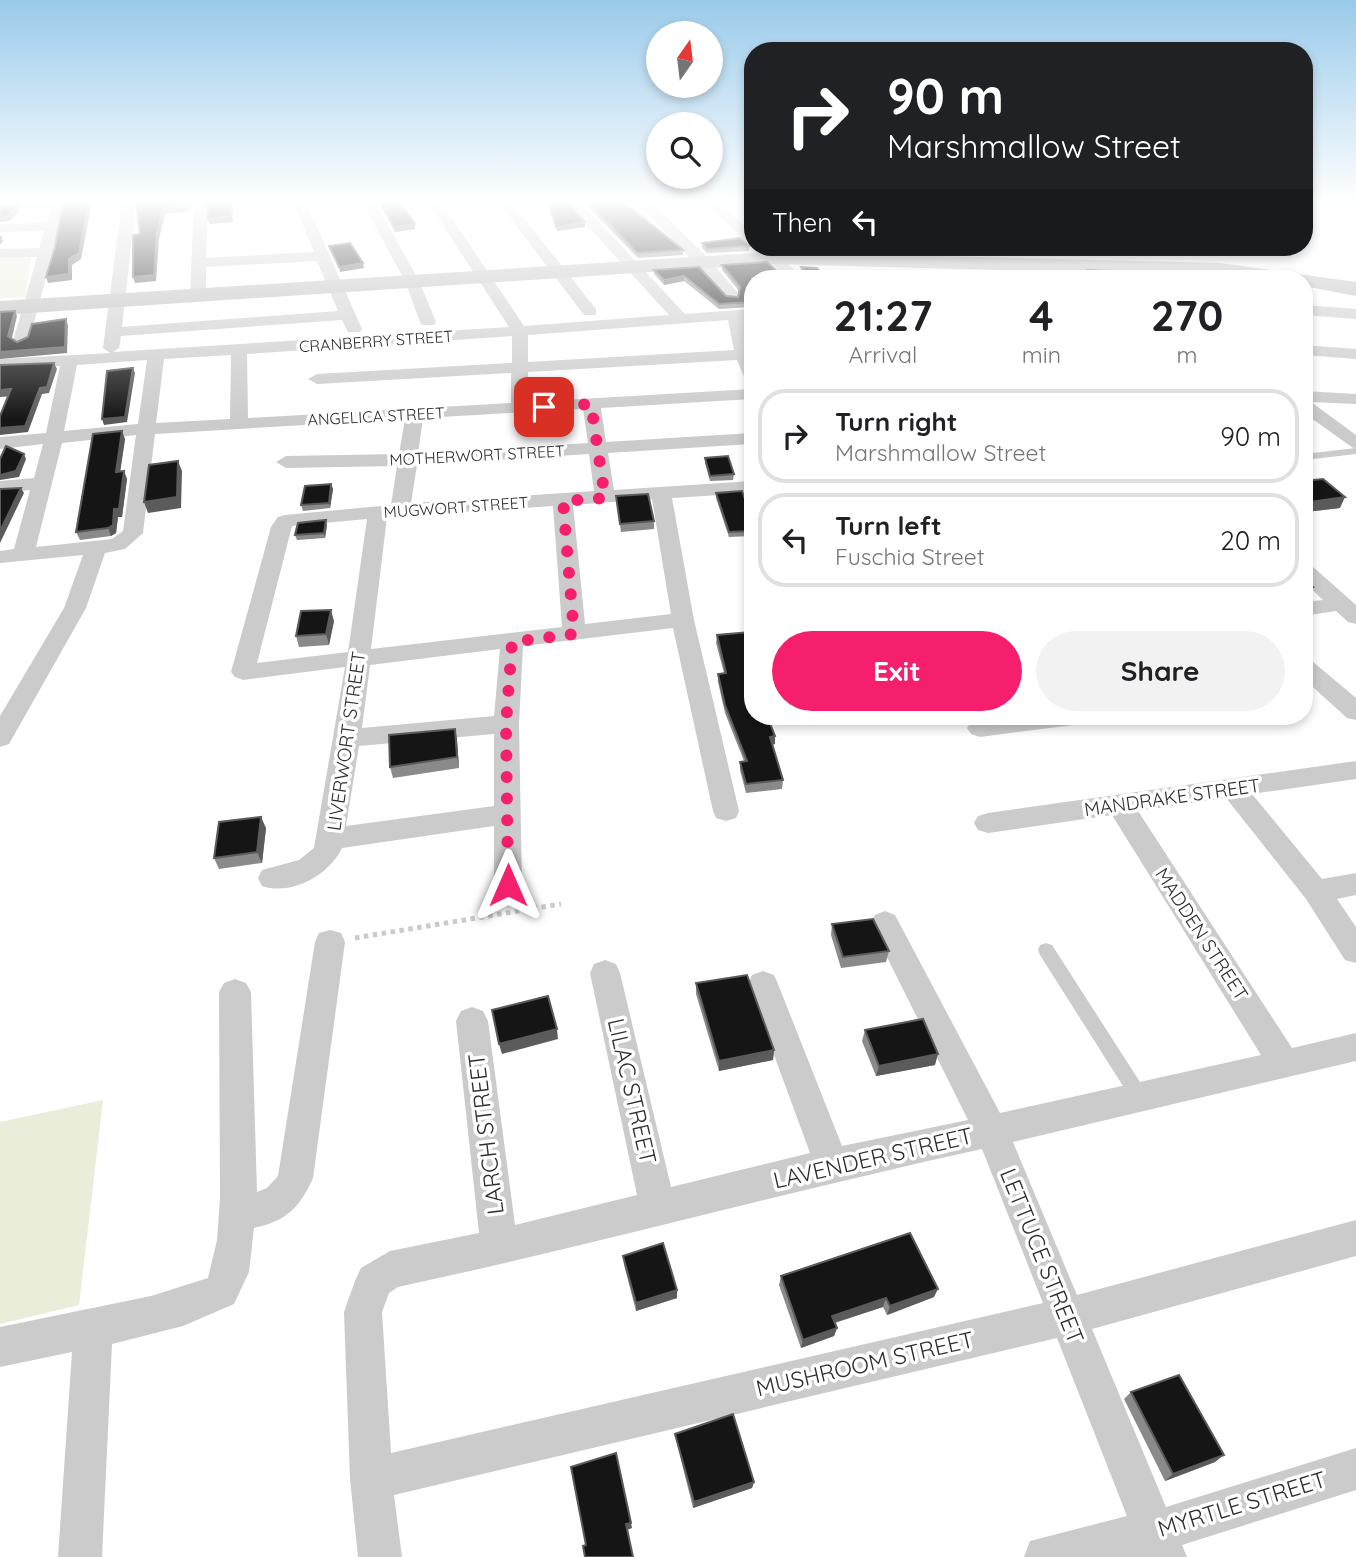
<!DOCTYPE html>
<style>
body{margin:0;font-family:Quicksand,sans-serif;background:#f2f2f2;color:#202124;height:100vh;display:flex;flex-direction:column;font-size:26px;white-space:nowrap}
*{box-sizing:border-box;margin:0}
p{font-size:23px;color:#757577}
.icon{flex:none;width:38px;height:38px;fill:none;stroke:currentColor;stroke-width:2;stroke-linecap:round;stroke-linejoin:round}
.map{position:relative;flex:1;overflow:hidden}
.drawer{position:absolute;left:744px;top:270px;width:569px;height:455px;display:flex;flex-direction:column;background:#fff;border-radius:28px;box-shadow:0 4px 10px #0003}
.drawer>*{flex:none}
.banner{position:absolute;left:744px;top:42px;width:569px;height:214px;border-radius:28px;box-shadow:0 4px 10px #0003;background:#202124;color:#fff;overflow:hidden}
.needle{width:46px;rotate:14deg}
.controls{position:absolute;left:646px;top:21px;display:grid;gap:14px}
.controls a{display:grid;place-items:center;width:77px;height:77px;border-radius:50%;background:#fff;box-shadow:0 4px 10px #0003;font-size:35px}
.pin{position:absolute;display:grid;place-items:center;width:60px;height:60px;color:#fff;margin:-30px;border-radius:14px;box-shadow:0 4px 10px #0006}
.me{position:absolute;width:77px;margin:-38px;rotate:0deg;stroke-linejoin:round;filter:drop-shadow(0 0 5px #0008)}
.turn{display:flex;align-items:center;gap:24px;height:147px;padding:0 28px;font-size:32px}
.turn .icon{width:91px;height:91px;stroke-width:2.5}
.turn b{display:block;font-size:49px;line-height:60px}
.then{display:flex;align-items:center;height:66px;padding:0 28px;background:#0003;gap:14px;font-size:26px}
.eta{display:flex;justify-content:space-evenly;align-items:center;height:119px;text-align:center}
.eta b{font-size:42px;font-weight:700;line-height:49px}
.button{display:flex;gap:14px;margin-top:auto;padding:14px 28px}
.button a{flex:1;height:80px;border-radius:42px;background:#f51f6d;color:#fff;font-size:28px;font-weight:700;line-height:80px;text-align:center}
.button a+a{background:#f2f2f2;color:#202124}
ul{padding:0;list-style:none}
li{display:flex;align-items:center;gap:21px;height:94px;margin:0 14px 10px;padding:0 14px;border:4px solid #e0e0e0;border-radius:28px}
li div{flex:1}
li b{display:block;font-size:26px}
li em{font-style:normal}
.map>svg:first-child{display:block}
.green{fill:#e9edd9}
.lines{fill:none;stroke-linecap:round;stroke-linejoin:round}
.path{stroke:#cbcbcb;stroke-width:5;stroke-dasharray:4.5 4.5;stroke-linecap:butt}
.service{fill:#cbcbcb;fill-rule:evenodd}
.minor{fill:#cbcbcb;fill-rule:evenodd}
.secondary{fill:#b8b8b8;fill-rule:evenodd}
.wall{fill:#8a8a8a}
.shaded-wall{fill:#5b5b5b}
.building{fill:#151515;stroke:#5b5b5b;stroke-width:2}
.route{stroke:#f51f6d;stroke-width:12;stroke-dasharray:0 21.6}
.labels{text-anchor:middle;stroke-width:7;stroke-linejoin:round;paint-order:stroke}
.far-street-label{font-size:16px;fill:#2e2e2e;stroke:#fff}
.street-label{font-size:19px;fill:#2e2e2e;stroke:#fff}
.near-street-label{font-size:23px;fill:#2e2e2e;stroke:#fff}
</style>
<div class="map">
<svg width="1356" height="1557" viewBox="0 0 1356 1557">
<rect width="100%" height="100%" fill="#fff"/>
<!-- green -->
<path class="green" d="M32 254 25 297 0 298V255Z
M103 1100 79 1305 0 1324V1122Z"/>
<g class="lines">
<!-- path -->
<path class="path" d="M355 938 561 904"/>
<!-- service -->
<path class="service" d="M1356 448V454L1313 459 1308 456 1313 453Z
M1046 943 1052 945 1147 1093 1150 1099 1147 1105 1141 1107 1135 1105 1040 955 1038 950 1040 945Z"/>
<!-- minor -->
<path class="minor" d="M0 202H65L53 249 55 252 52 255 29 341 21 346 13 341 37 257H0V249L39 248 44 231 0 232V224L46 223 51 208H0Z
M122 202H136L122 327 338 311 317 261 206 267V295L198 300 190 295 194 202H208L206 258 314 252 293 202H306L362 329 360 332H348L342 320 121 336 119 348 113 352 509 327 428 202H441L524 326 669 315 566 202H580L685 314 752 309V319H744L752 349V382L746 381 737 360 528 372 529 402 752 389V399L601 408 606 442 752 433V444L608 453 614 490 752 481V493L672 498 694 620 739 811 736 818 726 821 716 818 713 811 673 628 523 646 519 724 522 885 518 893 508 896 498 893 494 885V826L342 848C329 875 292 896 262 886L258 878 262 870 299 860 314 848 345 667 243 680 235 677 231 672 271 527 278 517 285 515 391 505 397 466 286 468 276 462 286 456 399 454 405 419 155 434 143 533 125 549 105 553 86 608 9 744 0 747V716L64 608 83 555 0 563V551L14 549 30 490 0 493V481L34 478 43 444 0 449V437L46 433 60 366 0 369V359L110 353 103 348ZM728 320 734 350 528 362V335ZM512 336V363L317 374 308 379 317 384 511 373V403L248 418 247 354ZM231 355 230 419 156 423 164 359ZM147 360 138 424 64 431 77 365ZM583 409 588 443 418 454 423 418ZM136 435 123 531 112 539 36 547 62 443ZM589 454 594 491 411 503 417 465ZM652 499 671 614 585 624 573 505ZM553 506 562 627 371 649 387 517ZM367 519 348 652 257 663 292 526ZM500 649 494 716 362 728 370 665ZM494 734V806L346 826 359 746Z
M362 202H375L419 281 436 322 434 325H422L420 322 405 281Z
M498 202H511L596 309V315H584Z
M637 202H651L708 258 738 293V299H728Z
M705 202H719L752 233V244L747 243Z
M753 247H768L804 278H788Z
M827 247H842L856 259 849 263Z
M1304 305 1356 309V319L1304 315Z
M1304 345 1356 349V359L1304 355Z
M1304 391 1356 394V404L1311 402 1356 435V450L1304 413Z
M1304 565 1312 566 1356 605V624L1348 622 1336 611 1304 616V602L1323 600 1304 582Z
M1304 658 1312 661 1356 698V720L1347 718 1304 679Z
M1011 716H1093L1090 722 1081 724 980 737 971 734 967 728 971 722Z
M1356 761V779L1252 794 1322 879 1356 873V895L1337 899 1356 927V963L1345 960 1306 899 1226 798 1138 811 1292 1048 1356 1033V1061L1013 1142 1077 1295 1356 1220V1256L1092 1329 1166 1507 1356 1448V1490L1182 1545 1187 1557H1024L1030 1541 1127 1516 1057 1338 394 1495 402 1557H358L350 1479 344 1312 355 1281 361 1268 390 1251 479 1233 456 1021 461 1011 472 1007 483 1011 488 1021 515 1225 637 1195 590 973 594 964 605 960 616 964 620 973 671 1187 810 1153 748 984 752 975 763 971 774 975 778 984 842 1146 968 1120 870 923 875 915 885 911 895 915 1000 1113 1261 1055 1112 815 988 833 978 830 974 823 978 816 988 813ZM982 1149 1043 1303 391 1453 382 1312 389 1293 398 1287C593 1245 786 1192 982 1149Z
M330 930 341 933 345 942 313 1178C300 1207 287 1221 254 1228L249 1272 234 1304 183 1326 112 1344 102 1557H58L72 1352 0 1367V1327L151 1296 208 1278 217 1240 220 1198 219 992 224 983 235 979 246 983 251 992 257 1192 267 1188 278 1176 315 942 319 933Z"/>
<!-- secondary -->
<path class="secondary" d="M772 252 1220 263 1356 282V296L1304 286V278L772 264 0 315V301Z"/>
</g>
<!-- wall -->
<path class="wall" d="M583 202H624L683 250V255L638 258Z
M381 204 415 229 395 232 382 209Z
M702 243 749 246V251L707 253 702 248Z
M722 265 752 278V307L719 309 684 281 664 285 654 274V270L699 267 726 296 738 297 739 291 722 270Z
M752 316V335L751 334 747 322 748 317Z
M125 439 120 471H124L127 479 122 517H118L116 533 111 536 80 540 76 532Z
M705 458 734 474 733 480 710 481 705 463Z
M1304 481 1340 508 1306 512 1304 511Z
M331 484 333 489 330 508 303 511 301 505Z
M716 493 752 519V536L729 537 716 498Z
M616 496 654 521V529L621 532Z
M327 525 325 538 297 540 295 535Z
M334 621 329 645 299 647 296 636Z
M717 635 752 716 775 736V744L772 745 783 780 782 789 746 793 740 770V762L744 761 725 713 718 682V674L724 673 716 643Z
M455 729 457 740 459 768 393 778 390 767Z
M266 828 262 863 219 869 214 858Z
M832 924 889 951 886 962 841 968 831 935Z
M696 983 774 1050 773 1060 719 1071 696 994Z
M865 1030 935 1065 876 1076 862 1041Z
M623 1256 677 1298 636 1311 624 1265Z
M781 1276 934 1297 887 1315 883 1307 835 1323 837 1328 834 1336 801 1348 779 1285Z
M1131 1392 1215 1462 1165 1481 1124 1399Z
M675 1434 754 1482 752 1488 693 1508 676 1440Z"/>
<!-- shaded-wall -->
<path class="shaded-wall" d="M89 202H92L81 259 72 265V280L48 283 46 277 69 259Z
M190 202H192L191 211 165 214 159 239 156 281 135 283 133 277 163 209Z
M231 202H232L233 222 210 224 208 219Z
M17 205 19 211 10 221 0 222V217Z
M585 222V227L557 231 556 227Z
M415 224V229L395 232 394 227Z
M1 235 3 241 0 245V236Z
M363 263 364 268 340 272 339 267Z
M684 276V281L664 285V280Z
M15 311 17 316 11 342 8 336Z
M66 319 68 325 67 353 0 359V352Z
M54 363 57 369 49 393 42 394 28 432 0 435V428L40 388Z
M133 368 135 373 127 422 104 425 102 419Z
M11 389 14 396 0 397V390Z
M122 431 125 439 119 480 116 472Z
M24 454 26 459 19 477 0 480V475Z
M178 461 182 471 181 508 148 513 144 502Z
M124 471 127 479 122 517H118L116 533 111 536 108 528 114 509Z
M331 484 333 489 330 508 329 503Z
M21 488 24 493 0 543V531Z
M1345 497 1340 508 1306 512 1310 502Z
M326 520 327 525 325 538 324 533Z
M1313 587 1311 592 1304 594V589Z
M331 610 334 621 329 645 326 634Z
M455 729 457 740 459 768 457 757Z
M775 736V744L769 745 770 737Z
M261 817 266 828 262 863 257 852Z
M557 1029 558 1039 502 1054 499 1044Z
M774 1050 773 1060 719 1071V1061Z
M938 1054 935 1065 876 1076 879 1066Z
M938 1289 934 1297 887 1315 890 1306Z
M677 1290V1298L636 1311V1303Z
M886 1298 883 1307 830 1324 832 1316Z
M837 1328 834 1336 801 1348 803 1340Z
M1224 1455 1215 1462 1165 1481 1173 1474Z
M754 1482 752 1488 693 1508 694 1502Z
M631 1523 632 1528 627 1530 626 1524Z"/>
<!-- building -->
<path class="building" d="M63 202H89L79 253 69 259V274L46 277 55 247Z
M136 202H190L189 206 163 209 157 234 154 275 133 277V235L140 234Z
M207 202H231V216L208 219Z
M395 202H400L415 224 394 227 381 204Z
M548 202H567L585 222 556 227Z
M587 202H624L683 250 637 253Z
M0 205H17L8 216 0 217Z
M740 238 749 246 707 249 702 243Z
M350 243 363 263 339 267 329 246Z
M767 262 785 278H752V302L719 304 684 276 664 280 654 270 699 267 726 296 738 297 740 287 722 265Z
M801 267 817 268 825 278H793L794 276 806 275Z
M1087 270 1110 271 1112 278H1089Z
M15 311 8 336 17 342 28 337 32 324 66 319 65 347 0 352V312Z
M752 316V330L751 329 748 317Z
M54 363 47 387 40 388 25 426 0 428V416L11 389 0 390V365Z
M133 368 125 417 102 419 107 371Z
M122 431 116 472 124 471 119 509H114L113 525 108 528 76 532 93 434Z
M6 446 24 454 16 471 0 475V459Z
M728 456 734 474 710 476 705 458Z
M178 461 177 497 144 502 149 465Z
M1323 479 1345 497 1310 502 1304 496V481Z
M331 484 329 503 301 505 305 486Z
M21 488 0 531V489Z
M742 491 752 519V531L729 532 716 493Z
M648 494 654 521 620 524 616 496Z
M326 520 324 533 295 535 298 523Z
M1304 579 1313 587 1304 589Z
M331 610 326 634 296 636 301 611Z
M750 632 752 642V716H767L775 736 770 737 783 780 746 784 740 762 747 761 725 705 718 674 726 673 717 635Z
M455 729 457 757 390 767 389 735Z
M261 817 257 852 214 858 219 822Z
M873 919 889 951 843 957 832 924Z
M747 975 774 1050 719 1061 696 983Z
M548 996 557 1029 499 1044 492 1010Z
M923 1019 938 1054 879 1066 865 1030Z
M910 1233 938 1289 890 1306 886 1298 832 1316 837 1328 803 1340 781 1276Z
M663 1243 677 1290 636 1303 623 1256Z
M1179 1375 1224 1455 1173 1474 1131 1392Z
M733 1414 754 1482 694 1502 675 1434Z
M616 1453 631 1523 626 1524 633 1557H585L583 1546 586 1545 571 1467Z"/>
<!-- sky -->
<linearGradient id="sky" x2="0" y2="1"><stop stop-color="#99caea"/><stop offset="0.48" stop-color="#fff"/><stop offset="1" stop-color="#fff" stop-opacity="0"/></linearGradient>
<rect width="1356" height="420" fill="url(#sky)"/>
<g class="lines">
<!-- route -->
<path class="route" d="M508 885 506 724 512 642 574 634 563 501 605 498 591 404 544 407"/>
</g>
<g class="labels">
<!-- far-street labels -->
<g class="far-street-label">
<text transform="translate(376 341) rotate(-4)" y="6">CRANBERRY STREET</text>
<text transform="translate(376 416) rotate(-3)" y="6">ANGELICA STREET</text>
<text transform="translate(477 455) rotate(-3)" y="6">MOTHERWORT STREET</text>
<text transform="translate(456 507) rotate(-4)" y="6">MUGWORT STREET</text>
</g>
<!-- street labels -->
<g class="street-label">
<text transform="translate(346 741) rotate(-82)" y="7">LIVERWORT STREET</text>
<text transform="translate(1172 797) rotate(-8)" y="7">MANDRAKE STREET</text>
<text transform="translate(1202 934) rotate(57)" y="7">MADDEN STREET</text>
</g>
<!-- near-street labels -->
<g class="near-street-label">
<text transform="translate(632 1091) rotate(77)" y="8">LILAC STREET</text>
<text transform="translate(486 1134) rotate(-97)" y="8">LARCH STREET</text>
<text transform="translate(873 1158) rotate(-13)" y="8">LAVENDER STREET</text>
<text transform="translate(1042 1256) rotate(68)" y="8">LETTUCE STREET</text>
<text transform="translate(865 1364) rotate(-13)" y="8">MUSHROOM STREET</text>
<text transform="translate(1242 1504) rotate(-17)" y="8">MYRTLE STREET</text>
</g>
</g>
</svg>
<div class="controls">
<a><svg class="needle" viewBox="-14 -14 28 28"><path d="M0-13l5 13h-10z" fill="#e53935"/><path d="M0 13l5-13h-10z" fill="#757577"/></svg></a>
<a><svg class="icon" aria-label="search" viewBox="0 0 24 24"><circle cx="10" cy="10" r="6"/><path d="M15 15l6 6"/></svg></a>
</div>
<div class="pin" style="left:544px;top:407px;background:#d93025"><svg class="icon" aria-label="arrive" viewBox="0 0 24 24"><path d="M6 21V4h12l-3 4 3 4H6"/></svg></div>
<svg class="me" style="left:508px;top:885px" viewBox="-20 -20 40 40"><path d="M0-17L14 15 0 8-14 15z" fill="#f51f6d" stroke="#fff" stroke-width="4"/></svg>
<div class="banner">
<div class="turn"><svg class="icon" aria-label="right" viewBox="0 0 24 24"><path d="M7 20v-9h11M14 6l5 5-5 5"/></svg><div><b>90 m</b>Marshmallow Street</div></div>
<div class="then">Then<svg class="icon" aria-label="left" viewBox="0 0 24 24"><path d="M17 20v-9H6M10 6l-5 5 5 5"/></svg></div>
</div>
<section class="drawer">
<div class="eta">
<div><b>21:27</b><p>Arrival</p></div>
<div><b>4</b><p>min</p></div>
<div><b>270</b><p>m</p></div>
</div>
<ul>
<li><svg class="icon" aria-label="right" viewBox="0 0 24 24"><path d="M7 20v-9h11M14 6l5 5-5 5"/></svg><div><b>Turn right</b><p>Marshmallow Street</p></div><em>90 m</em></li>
<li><svg class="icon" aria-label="left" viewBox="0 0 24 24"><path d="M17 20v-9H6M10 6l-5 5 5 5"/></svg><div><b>Turn left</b><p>Fuschia Street</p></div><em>20 m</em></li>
</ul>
<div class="button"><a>Exit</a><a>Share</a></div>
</section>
</div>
